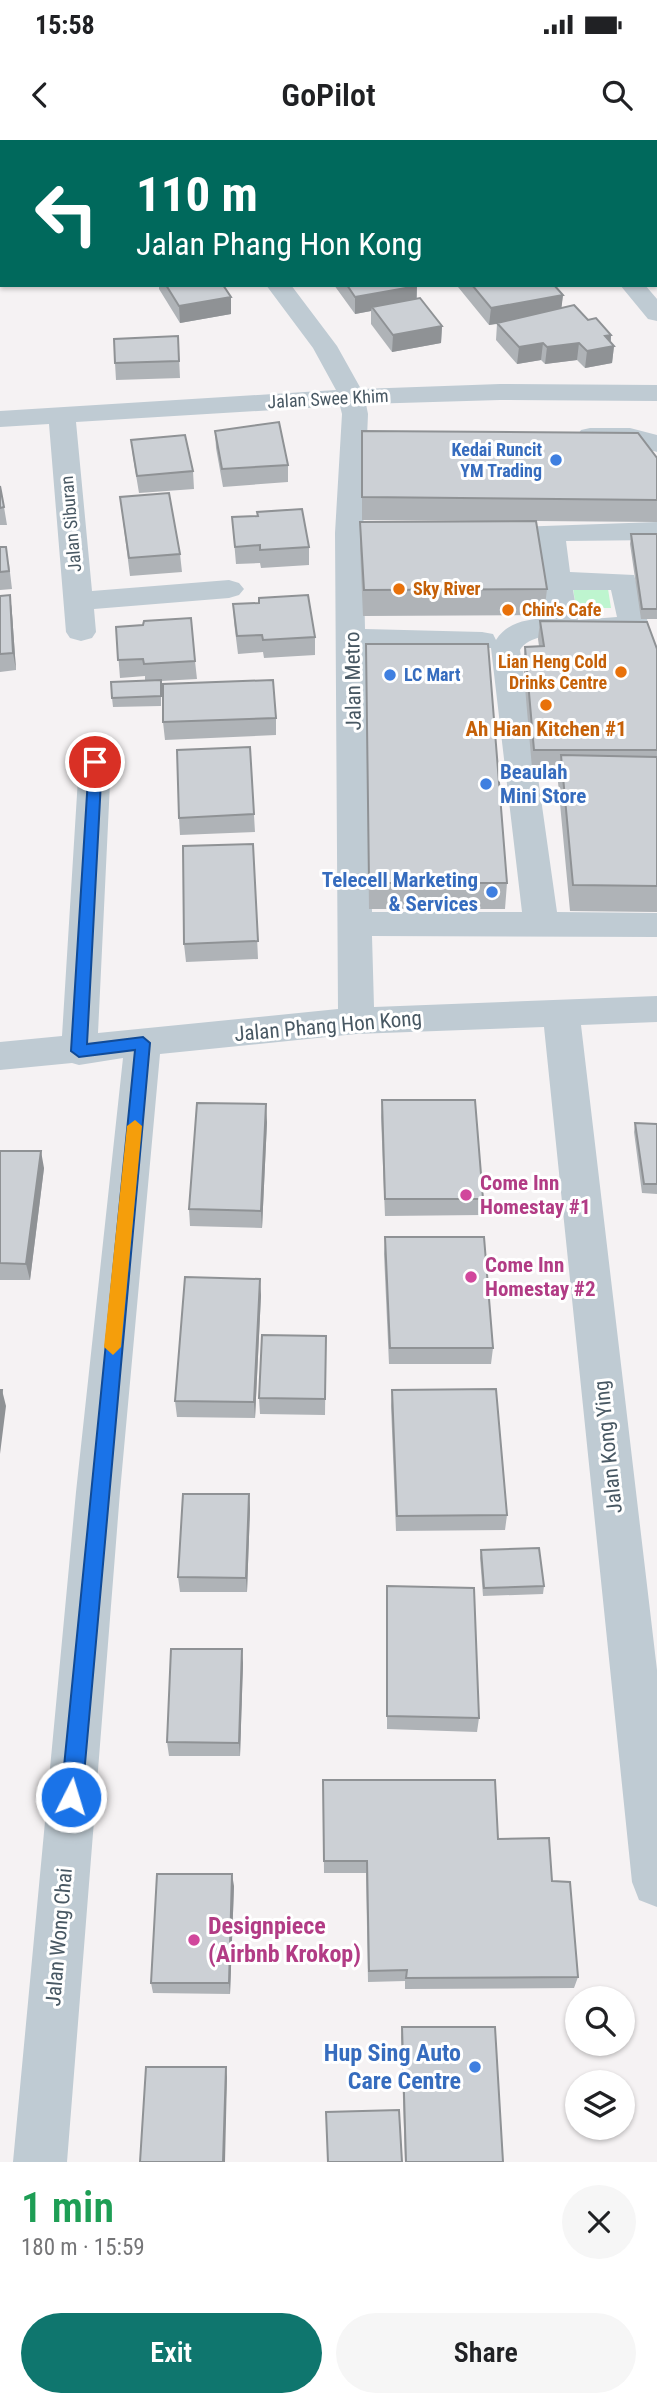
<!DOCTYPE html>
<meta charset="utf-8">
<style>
body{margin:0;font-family:"Roboto Condensed",sans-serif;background:#f6f6f6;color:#202124;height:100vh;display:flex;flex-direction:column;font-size:26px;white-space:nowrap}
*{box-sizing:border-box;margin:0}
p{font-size:23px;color:#757577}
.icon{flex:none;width:38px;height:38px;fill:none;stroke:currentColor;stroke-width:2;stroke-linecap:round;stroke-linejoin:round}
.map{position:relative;height:2022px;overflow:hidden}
.details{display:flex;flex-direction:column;background:#fff;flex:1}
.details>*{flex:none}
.hud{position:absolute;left:0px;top:0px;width:658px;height:147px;box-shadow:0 2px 5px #0004;background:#00695c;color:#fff;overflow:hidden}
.fabs{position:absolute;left:565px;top:1846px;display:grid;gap:14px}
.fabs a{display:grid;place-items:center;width:70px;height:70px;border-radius:50%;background:#fff;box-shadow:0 2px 5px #0004;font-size:35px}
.pin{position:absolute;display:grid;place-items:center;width:60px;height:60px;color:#fff;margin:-30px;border:4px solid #fff;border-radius:50%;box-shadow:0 2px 7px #0007}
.me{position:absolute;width:77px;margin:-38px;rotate:5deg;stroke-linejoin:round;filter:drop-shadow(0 0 5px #0008)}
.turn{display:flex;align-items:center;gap:24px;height:147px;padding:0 21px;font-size:32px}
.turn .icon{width:91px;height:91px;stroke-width:2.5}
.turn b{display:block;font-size:49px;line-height:60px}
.round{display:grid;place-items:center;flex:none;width:74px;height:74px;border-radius:37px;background:#f6f6f6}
.overview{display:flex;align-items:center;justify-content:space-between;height:119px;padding:0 21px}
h1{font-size:42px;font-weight:600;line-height:52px;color:#1e9e55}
.cta{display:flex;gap:14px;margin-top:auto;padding:14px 21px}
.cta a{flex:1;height:80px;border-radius:42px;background:#0f766e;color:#fff;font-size:28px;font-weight:600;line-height:80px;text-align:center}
.cta a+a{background:#f6f6f6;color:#202124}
.status{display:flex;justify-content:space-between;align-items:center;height:49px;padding:0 35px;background:#fff;direction:ltr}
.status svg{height:19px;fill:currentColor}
header{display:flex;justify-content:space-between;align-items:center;height:91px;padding:0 21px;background:#fff;font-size:32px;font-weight:600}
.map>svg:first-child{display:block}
.green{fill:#bef5cf}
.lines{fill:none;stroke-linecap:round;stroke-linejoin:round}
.minor{fill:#bfcbd3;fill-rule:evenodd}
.wall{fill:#afb3b7}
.shaded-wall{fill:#8f9295}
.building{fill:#ccd0d5;stroke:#8f9295;stroke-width:2}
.route{fill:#1a73e8;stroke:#114b97;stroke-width:2}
.slow{fill:#f59e0b}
.shop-dot{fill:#3f7fe0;stroke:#fff;stroke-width:2.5}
.food-dot{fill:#e8710a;stroke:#fff;stroke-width:2.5}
.hotel-dot{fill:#d1479c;stroke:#fff;stroke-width:2.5}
.labels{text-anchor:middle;stroke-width:6;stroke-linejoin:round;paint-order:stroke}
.far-street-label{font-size:18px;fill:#485863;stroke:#fff}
.far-shop-label{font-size:18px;font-weight:bold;fill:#366cbe;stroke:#fff;text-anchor:end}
.far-food-label{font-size:18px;font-weight:bold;fill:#c56008;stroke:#fff;text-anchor:start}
.street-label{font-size:21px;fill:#485863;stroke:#fff}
.food-label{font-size:21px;font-weight:bold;fill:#c56008;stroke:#fff}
.shop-label{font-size:21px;font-weight:bold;fill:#366cbe;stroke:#fff;text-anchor:start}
.hotel-label{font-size:21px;font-weight:bold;fill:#b23c85;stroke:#fff;text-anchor:start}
.near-hotel-label{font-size:24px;font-weight:bold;fill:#b23c85;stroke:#fff;text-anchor:start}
.near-shop-label{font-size:24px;font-weight:bold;fill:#366cbe;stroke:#fff;text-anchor:end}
</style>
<div class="status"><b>15:58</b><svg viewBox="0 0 49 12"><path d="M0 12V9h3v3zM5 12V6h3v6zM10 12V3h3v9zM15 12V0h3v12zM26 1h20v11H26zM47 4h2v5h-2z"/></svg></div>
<header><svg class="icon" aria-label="back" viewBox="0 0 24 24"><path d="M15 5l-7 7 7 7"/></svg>GoPilot<svg class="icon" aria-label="search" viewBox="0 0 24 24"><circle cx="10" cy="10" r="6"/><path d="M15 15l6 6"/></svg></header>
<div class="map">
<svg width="657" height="2022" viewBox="0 0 657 2022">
<rect width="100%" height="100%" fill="#f5f2f3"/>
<!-- green -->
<path class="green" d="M573 448 608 449 611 468H576Z"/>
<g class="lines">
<!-- minor -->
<path class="minor" d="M151 0H172L173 2H150Z
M480 0H503L504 2H481Z
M657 16V30L656 31V16Z
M266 145H291L337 206 361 249 500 244 657 245V261L500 260 366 264 368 274 363 393 365 489 482 492 493 494 496 500C507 482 528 479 548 478L537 401 516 399 512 393 516 387 657 382V400L566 401 570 432 634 435 649 486 645 492C614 500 536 483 520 510L557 772 657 773V797L372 796 374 867 657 856V882L581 885 657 1530V1767L639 1760 632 1742 544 887 356 894 160 914 120 1352 67 2022H13L76 1352 123 918 79 925 72 923 0 930V902L62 896 79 622 84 615 95 612 106 615 111 622 98 893 338 869 335 393 342 274 340 266 76 282 92 451 229 440 239 443 244 449 239 455 229 458 94 469 96 492 92 498 81 501 70 498 66 492 49 284 0 287V271L336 250 313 208ZM573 450H611L617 477 578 480ZM366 507 491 508 522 772H372Z
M620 145H645L657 159V181L648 179Z
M590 288H630L657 295V312L628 304 581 302 577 296 581 290Z"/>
</g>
<!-- wall -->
<path class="wall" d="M657 43V81L656 80Z
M159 145H223L231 174 180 183 159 149Z
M334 145H417V159L442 186 441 203 392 212 371 184V171L355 174Z
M459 145H554L563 155 561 168 588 180 611 195V202L614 206 612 223 585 228 577 220 545 224 541 220 517 224 496 200 497 184 489 185 458 147Z
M178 196 180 238 116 240 115 223Z
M215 291 288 325V342L223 347 216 308Z
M362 291 657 318V382L536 381 547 449 544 475 363 476 360 408V382L494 381 362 380Z
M131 300 193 331 194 349 139 353 133 317Z
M0 346 4 367 7 385H0Z
M120 357 180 414 182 432 130 436Z
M232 377 309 407V425L261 428 260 423 236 424Z
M631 394H657V479H641L630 404Z
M0 407 9 424 12 449 0 450Z
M10 455 12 473 16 530 0 532V456Z
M233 464 315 497V515L264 518 263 512 238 514 234 482Z
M540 481 657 509V772L570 771 558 642 560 628H532L523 524 525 507 539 506 538 499Z
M116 487 195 521 197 539 161 541V566L113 567 112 558 145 541V536L120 538Z
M366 504 507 743 505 769H369Z
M276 578V595L165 600 163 582Z
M250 607 255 692 180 695 179 678Z
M253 704 258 819 186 822 184 804Z
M382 960 483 1059 481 1075 385 1076 381 977Z
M267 982 262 1088 190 1086 189 1069Z
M635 983 657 984V1054L642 1053 634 992Z
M0 1011 44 1028 30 1140H0Z
M385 1097 493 1208 491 1224H389L384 1114Z
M261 1155 255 1278 177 1277 175 1261Z
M326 1196 325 1275 260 1274 259 1258Z
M392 1250 507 1375 505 1390 396 1391 391 1266Z
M249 1354 250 1369 247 1452H180L178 1437Z
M481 1410 544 1446 543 1454 483 1456 480 1418Z
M387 1446 479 1578 477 1592 387 1589Z
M243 1523 240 1616H169L167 1602Z
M323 1640 498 1699 552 1741 578 1837 574 1848 405 1849V1841L368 1842 366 1733H324Z
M234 1746 230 1854 153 1853 151 1843Z
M402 1887 503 2022H405L401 1897Z"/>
<!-- shaded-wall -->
<path class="shaded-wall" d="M65 0H87L77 2H65Z
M201 0H231L223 2H201Z
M0 44H2V61H0Z
M417 146 416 163 372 167 371 171 355 174V157Z
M563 155 561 172 489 185 491 168Z
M231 157V174L180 183 179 166Z
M442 186 441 203 392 212 393 195Z
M611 195 610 206H614L612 223 585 228 587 211 605 196Z
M543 203 541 220 517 224 519 207Z
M579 203 577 220 545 224 547 207Z
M10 455 12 473 16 530 13 513Z
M266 964 267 982 262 1088 261 1071Z
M41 1011 44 1028 30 1140 26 1124Z
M260 1139 261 1155 255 1278 254 1262Z
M2 1250 6 1266 0 1314V1268Z
M249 1354 250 1369 247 1452 246 1438Z
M242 1509 243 1523 240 1616 239 1603Z
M232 1734 234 1746 230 1854 229 1843Z
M226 1927 227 1937 225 2022H223Z"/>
<!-- building -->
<path class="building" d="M0 19H2V44H0Z
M166 145H223L231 157 179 166Z
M347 145H417V146L355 157Z
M472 145H554L563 155 491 168Z
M420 158 442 186 393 195 372 167Z
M574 165 588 180 596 178 611 195 605 196 614 206 587 211 579 203 547 207 543 203 519 207 497 183Z
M178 196 179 221 115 223 114 199Z
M279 282 288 325 222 329 215 291Z
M362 291 638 293 657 318V360L362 357Z
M185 295 193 331 137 336 131 300Z
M0 346 4 367 0 368Z
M169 353 180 414 129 418 120 357Z
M302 369 309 407 260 410V405L235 407 232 377 258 376 257 372Z
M536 381 547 449 364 450 360 382Z
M631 394H657V469H642Z
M0 407H6L9 431 0 432Z
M10 455 13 513 0 514V456Z
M308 455 315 497 263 500 262 495 237 496 233 464 259 463V458Z
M191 478 195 521 144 524 143 519 118 520 116 487 143 485 144 481Z
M540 481 647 482 657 509V610H534L525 507 544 506Z
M366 504H488L507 743H369Z
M161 540V556L112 558 111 542Z
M273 540 276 578 163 582V544Z
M250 607 254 674 179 678 177 610Z
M561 615 657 617V746L573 745Z
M253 704 258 801 184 804 183 706Z
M382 960H475L483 1059H385Z
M197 963 266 964 261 1071 189 1069Z
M635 983 657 984V1044H644Z
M0 1011H41L26 1124 0 1123Z
M385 1097H484L493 1208H390Z
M185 1137 260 1139 254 1262 175 1261Z
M262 1195 326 1196 325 1259 259 1258Z
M496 1249 507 1375 397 1376 392 1250Z
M0 1250H2L0 1268Z
M183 1354H249L246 1438 178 1437Z
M539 1408 544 1446 484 1448 481 1410Z
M387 1446 474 1448 479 1578 387 1576Z
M171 1509H242L239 1603 167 1602Z
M323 1640H495L498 1699 549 1698 552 1741 570 1742 578 1837 406 1838 407 1830 369 1831 367 1721H324Z
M157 1734H232L229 1843H151Z
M402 1887H495L503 2022H406Z
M146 1927H226L223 2022H140Z
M399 1970 402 2022H328L326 1972Z"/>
<!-- route -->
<path class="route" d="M95 618 102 622 87 904 143 897 150 903 82 1657 79 1664 71 1667 64 1664 61 1657 135 910 79 917 71 911 89 622Z"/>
<!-- slow -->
<path class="slow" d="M135 980 142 986 121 1207 113 1215 104 1207 127 986Z"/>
<!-- markers -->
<g class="shop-dot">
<circle cx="556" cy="320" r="7"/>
<circle cx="390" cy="535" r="7"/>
<circle cx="486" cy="644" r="7"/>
<circle cx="492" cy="752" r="7"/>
<circle cx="475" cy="1927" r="7"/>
</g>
<g class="food-dot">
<circle cx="399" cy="449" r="7"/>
<circle cx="508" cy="470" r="7"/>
<circle cx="621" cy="532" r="7"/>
<circle cx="546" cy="565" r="7"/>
</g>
<g class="hotel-dot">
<circle cx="466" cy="1055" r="7"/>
<circle cx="471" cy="1137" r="7"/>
<circle cx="194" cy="1800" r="7"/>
</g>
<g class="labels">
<!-- far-street labels -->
<g class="far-street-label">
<text transform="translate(328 259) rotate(-3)" y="6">Jalan Swee Khim</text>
<text transform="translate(71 384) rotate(-95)" y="6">Jalan Siburan</text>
</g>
<!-- far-shop labels -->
<g class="far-shop-label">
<text x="542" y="316">Kedai Runcit<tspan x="542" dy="21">YM Trading</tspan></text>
<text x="404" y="541" text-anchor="start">LC Mart</text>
</g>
<!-- far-food labels -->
<g class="far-food-label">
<text x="413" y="455">Sky River</text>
<text x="522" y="476">Chin's Cafe</text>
<text x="607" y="528" text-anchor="end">Lian Heng Cold<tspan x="607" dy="21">Drinks Centre</tspan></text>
</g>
<!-- street labels -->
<g class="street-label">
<text transform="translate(353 541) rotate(-91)" y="7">Jalan Metro</text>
<text transform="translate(328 886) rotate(-5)" y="7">Jalan Phang Hon Kong</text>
<text transform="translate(608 1307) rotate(-96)" y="7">Jalan Kong Ying</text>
<text transform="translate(59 1797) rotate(-85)" y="7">Jalan Wong Chai</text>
</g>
<!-- food labels -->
<g class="food-label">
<text x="546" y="596">Ah Hian Kitchen #1</text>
</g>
<!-- shop labels -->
<g class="shop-label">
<text x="500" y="639">Beaulah<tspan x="500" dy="24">Mini Store</tspan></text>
<text x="478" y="747" text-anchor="end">Telecell Marketing<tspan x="478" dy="24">&amp; Services</tspan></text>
</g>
<!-- hotel labels -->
<g class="hotel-label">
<text x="480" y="1050">Come Inn<tspan x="480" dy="24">Homestay #1</tspan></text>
<text x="485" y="1132">Come Inn<tspan x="485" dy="24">Homestay #2</tspan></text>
</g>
<!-- near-hotel labels -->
<g class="near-hotel-label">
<text x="208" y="1794">Designpiece<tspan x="208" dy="28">(Airbnb Krokop)</tspan></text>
</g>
<!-- near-shop labels -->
<g class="near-shop-label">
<text x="461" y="1921">Hup Sing Auto<tspan x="461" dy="28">Care Centre</tspan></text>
</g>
</g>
</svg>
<div class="fabs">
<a><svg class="icon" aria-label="search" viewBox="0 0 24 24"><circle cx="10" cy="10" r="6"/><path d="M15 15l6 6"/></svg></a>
<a><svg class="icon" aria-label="layers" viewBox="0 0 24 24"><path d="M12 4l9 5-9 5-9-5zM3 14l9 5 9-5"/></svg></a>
</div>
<div class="pin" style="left:95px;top:622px;background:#d93025"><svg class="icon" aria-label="arrive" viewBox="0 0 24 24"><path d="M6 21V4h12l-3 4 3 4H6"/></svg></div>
<svg class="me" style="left:71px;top:1657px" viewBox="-20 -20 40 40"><circle r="17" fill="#1a73e8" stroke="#fff" stroke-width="3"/><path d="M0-11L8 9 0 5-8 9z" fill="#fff"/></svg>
<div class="hud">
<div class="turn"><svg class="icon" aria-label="left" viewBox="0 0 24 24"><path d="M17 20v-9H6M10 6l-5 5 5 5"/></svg><div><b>110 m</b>Jalan Phang Hon Kong</div></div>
</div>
</div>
<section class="details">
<div class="overview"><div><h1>1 min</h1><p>180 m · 15:59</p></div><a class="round"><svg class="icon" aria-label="close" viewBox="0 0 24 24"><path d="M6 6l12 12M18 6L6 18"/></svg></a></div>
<div class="cta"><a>Exit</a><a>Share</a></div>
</section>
